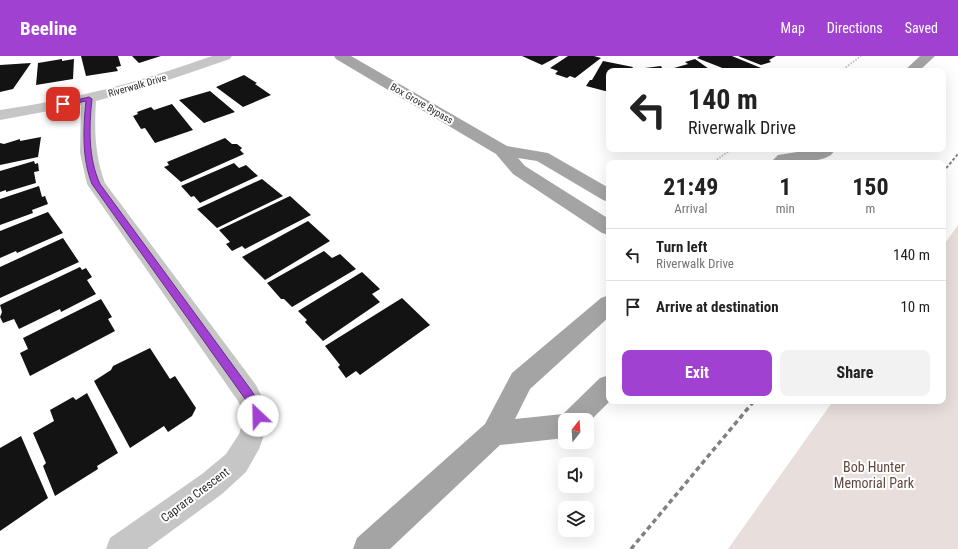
<!DOCTYPE html>
<style>
body{margin:0;font-family:"Roboto Condensed",sans-serif;background:#f2f2f2;color:#222;height:100vh;display:flex;flex-direction:column;font-size:15px;white-space:nowrap}
*{box-sizing:border-box;margin:0}
p{font-size:13px;color:#767676}
.icon{flex:none;width:22px;height:22px;fill:none;stroke:currentColor;stroke-width:2;stroke-linecap:round;stroke-linejoin:round}
.map{position:relative;flex:1;overflow:hidden}
.side{position:absolute;left:606px;top:104px;width:340px;height:244px;display:flex;flex-direction:column;background:#fff;border-radius:8px;box-shadow:0 4px 16px #0002}
.side>*{flex:none}
.banner{position:absolute;left:606px;top:12px;width:340px;height:84px;border-radius:8px;box-shadow:0 4px 16px #0002;background:#fff;color:#222;overflow:hidden}
.needle{width:26px;rotate:17deg}
.controls{position:absolute;left:558px;top:357px;display:grid;gap:8px}
.controls a{display:grid;place-items:center;width:36px;height:36px;border-radius:8px;background:#fff;box-shadow:0 4px 16px #0002;font-size:20px}
.pin{position:absolute;display:grid;place-items:center;width:34px;height:34px;color:#fff;margin:-17px;border-radius:8px;box-shadow:0 2px 6px #0006}
.me{position:absolute;width:44px;margin:-22px;rotate:336deg;stroke-linejoin:round;filter:drop-shadow(0 0 3px #0008)}
.turn{display:flex;align-items:center;gap:14px;height:84px;padding:0 16px;font-size:18px}
.turn .icon{width:52px;height:52px;stroke-width:2.5}
.turn b{display:block;font-size:28px;line-height:34px}
.eta{display:flex;justify-content:space-evenly;align-items:center;height:68px;text-align:center}
.eta b{font-size:24px;font-weight:700;line-height:28px}
.action{display:flex;gap:8px;margin-top:auto;padding:8px 16px}
.action a{flex:1;height:46px;border-radius:8px;background:#a141d1;color:#fff;font-size:16px;font-weight:700;line-height:46px;text-align:center}
.action a+a{background:#f2f2f2;color:#222}
ul{padding:0;list-style:none}
li{display:flex;align-items:center;gap:12px;height:52px;padding:0 16px;border-top:1px solid #e0e0e0}
li div{flex:1}
li b{display:block;font-size:15px}
li em{font-style:normal}
header{display:flex;align-items:center;gap:24px;box-sizing:border-box;height:56px;padding:0 20px;background:#a141d1;color:#fff}
header strong{font-size:19px}
nav{display:flex;gap:22px;margin-inline-start:auto;font-size:14px}
.map>svg:first-child{display:block}
.green{fill:#e8dedb}
.building{fill:#131313}
.lines{fill:none;stroke-linecap:round;stroke-linejoin:round}
.path{stroke:#c0c0c0;stroke-width:2;stroke-dasharray:1.5 1.5;stroke-linecap:butt}
.minor{fill:#c6c6c6;fill-rule:evenodd}
.major{fill:#a4a4a4;fill-rule:evenodd}
.rail-far1{stroke:#818181;stroke-width:2;stroke-dasharray:3 2;stroke-linecap:butt}
.rail{stroke:#818181;stroke-width:3.5;stroke-dasharray:5 3.5;stroke-linecap:butt}
.route{fill:#a141d1;stroke:#692a88}
.labels{text-anchor:middle;stroke-width:4;stroke-linejoin:round;paint-order:stroke}
.far-street-label{font-size:10px;fill:#2c2c2c;stroke:#fff}
.street-label{font-size:12px;fill:#2c2c2c;stroke:#fff}
.near-park-label{font-size:14px;fill:#62493f;stroke:#fff}
</style>
<header>
<strong>Beeline</strong>
<nav><a>Map</a><a>Directions</a><a>Saved</a></nav>
</header>
<div class="map">
<svg width="958" height="493" viewBox="0 0 958 493">
<rect width="100%" height="100%" fill="#fff"/>
<!-- green -->
<path class="green" d="M958 169V493H728L833 345H943V190Z"/>
<!-- building -->
<path class="building" d="M81 0H118L121 10 116 11 118 15 86 20Z
M132 0H161L139 7Z
M522 0H559L542 9Z
M568 0H594L601 2 575 22 570 20 567 22 555 18 558 15 550 12Z
M700 0H732L761 12 758 15H730L697 2Z
M738 0H776L769 4 771 6 761 9Z
M62 3V5L74 3 73 23 36 29 38 7Z
M695 3 712 15H678L674 12 688 8 685 6Z
M603 5 633 11 630 15H609V36L586 30 590 24H592Z
M31 7 13 33 0 36V9Z
M661 10 662 12H667L669 15H638L637 13Z
M244 19 257 27 255 28 271 39 243 51 216 31Z
M210 35 235 56 204 67 179 44Z
M172 48 193 74 155 87 145 72 141 73 133 60 138 58 137 56 151 51 154 54Z
M41 81 38 101 0 109V87L4 88 20 83V85Z
M225 82 232 88H237L242 92 240 94 244 98 181 126 164 111 169 109 167 106Z
M34 105 35 108 38 107 39 115 34 116 36 127 6 136V134L0 136V115Z
M234 107 239 112 246 109 258 120 200 147 194 140 191 141 181 130Z
M262 123 283 140 217 172 197 153Z
M39 130 42 141 45 140 48 148 32 154 33 157 0 169V143Z
M290 140 311 159 245 193 242 190 232 195 226 188 230 186 219 174Z
M48 156 63 177 17 197 16 195 0 202V175Z
M308 165 330 185 265 224 242 201Z
M63 182 79 206 0 242V211Z
M324 195 332 202 340 198 356 213 292 251 284 243H281L267 227Z
M80 211 82 214 86 212 92 221 87 224 96 238 61 256 60 253 19 273 14 263 3 267 0 261 2 256 0 249Z
M362 216 380 233 372 238 380 246 323 285 305 266 307 264 298 255Z
M402 242 430 269 360 319 356 315 346 322 338 311 340 309 325 290Z
M101 243 112 261 108 263 115 275 30 320 20 297 28 293 23 282Z
M150 292 170 323 175 320 196 352 192 360 168 376 164 370 130 392 94 325 111 314 113 310Z
M87 337 118 397 97 410 98 413 55 440 43 410 46 407 33 377 54 365 50 354 73 341 76 344Z
M21 380 48 442 0 475V392Z"/>
<g class="lines">
<!-- path -->
<path class="path" d="M841 15 861 0
M712 107 732 93"/>
<!-- minor -->
<path class="minor" d="M212 0H232L230 3 148 31 96 45C94 73 95 100 105 127L256 329 271 360 259 393 246 416 222 438 147 493H106L110 482 202 418 226 398 239 378 245 360 238 345 87 128 80 97 81 49 0 64V54C73 44 143 25 212 0Z"/>
<!-- major -->
<path class="major" d="M334 0H351L507 90 548 97 609 132V146L603 144 537 105 518 102 525 110 609 163V179L602 177 513 118 496 98 336 3Z
M920 0H935L919 15H904Z
M816 93H835C834 95 832 99 829 100 819 107 783 107 770 107L778 99Z
M609 239V261L530 333 515 363 563 358 600 322 609 319 610 345 587 368V364H565V382L500 389 390 493H353L357 482 485 368 512 317 601 242Z"/>
<!-- rail-far1 -->
<path class="rail-far1" d="M943 116 958 98"/>
<!-- rail -->
<path class="rail" d="M631 493 754 345"/>
</g>
<!-- route -->
<path class="route" d="M89 41 92 43C89 71 88 102 100 128L251 334 258 345 263 360 262 363 258 365 254 363 250 350 243 340 92 128C82 103 83 73 86 45L63 50 60 48Z"/>
<g class="labels">
<!-- far-street labels -->
<g class="far-street-label">
<text transform="translate(137 29) rotate(-16)" y="4">Riverwalk Drive</text>
<text transform="translate(422 47) rotate(30)" y="4">Box Grove Bypass</text>
</g>
<!-- street labels -->
<g class="street-label">
<text transform="translate(195 439) rotate(-37)" y="4">Caprara Crescent</text>
</g>
<!-- near-park labels -->
<g class="near-park-label">
<text x="874" y="416">Bob Hunter<tspan x="874" dy="16">Memorial Park</tspan></text>
</g>
</g>
</svg>
<div class="controls">
<a><svg class="needle" viewBox="-14 -14 28 28"><path d="M0-13l5 13h-10z" fill="#e53935"/><path d="M0 13l5-13h-10z" fill="#767676"/></svg></a>
<a><svg class="icon" aria-label="sound" viewBox="0 0 24 24"><path d="M4 9h4l5-4v14l-5-4H4zM17 9q2 3 0 6"/></svg></a>
<a><svg class="icon" aria-label="layers" viewBox="0 0 24 24"><path d="M12 4l9 5-9 5-9-5zM3 14l9 5 9-5"/></svg></a>
</div>
<div class="pin" style="left:63px;top:48px;background:#d93025"><svg class="icon" aria-label="arrive" viewBox="0 0 24 24"><path d="M6 21V4h12l-3 4 3 4H6"/></svg></div>
<svg class="me" style="left:258px;top:360px" viewBox="-20 -20 40 40"><circle r="19" fill="#fff"/><path d="M0-13L10 11 0 6-10 11z" fill="#a141d1"/></svg>
<div class="banner">
<div class="turn"><svg class="icon" aria-label="left" viewBox="0 0 24 24"><path d="M17 20v-9H6M10 6l-5 5 5 5"/></svg><div><b>140 m</b>Riverwalk Drive</div></div>
</div>
<section class="side">
<div class="eta">
<div><b>21:49</b><p>Arrival</p></div>
<div><b>1</b><p>min</p></div>
<div><b>150</b><p>m</p></div>
</div>
<ul>
<li><svg class="icon" aria-label="left" viewBox="0 0 24 24"><path d="M17 20v-9H6M10 6l-5 5 5 5"/></svg><div><b>Turn left</b><p>Riverwalk Drive</p></div><em>140 m</em></li>
<li><svg class="icon" aria-label="arrive" viewBox="0 0 24 24"><path d="M6 21V4h12l-3 4 3 4H6"/></svg><div><b>Arrive at destination</b></div><em>10 m</em></li>
</ul>
<div class="action"><a>Exit</a><a>Share</a></div>
</section>
</div>
